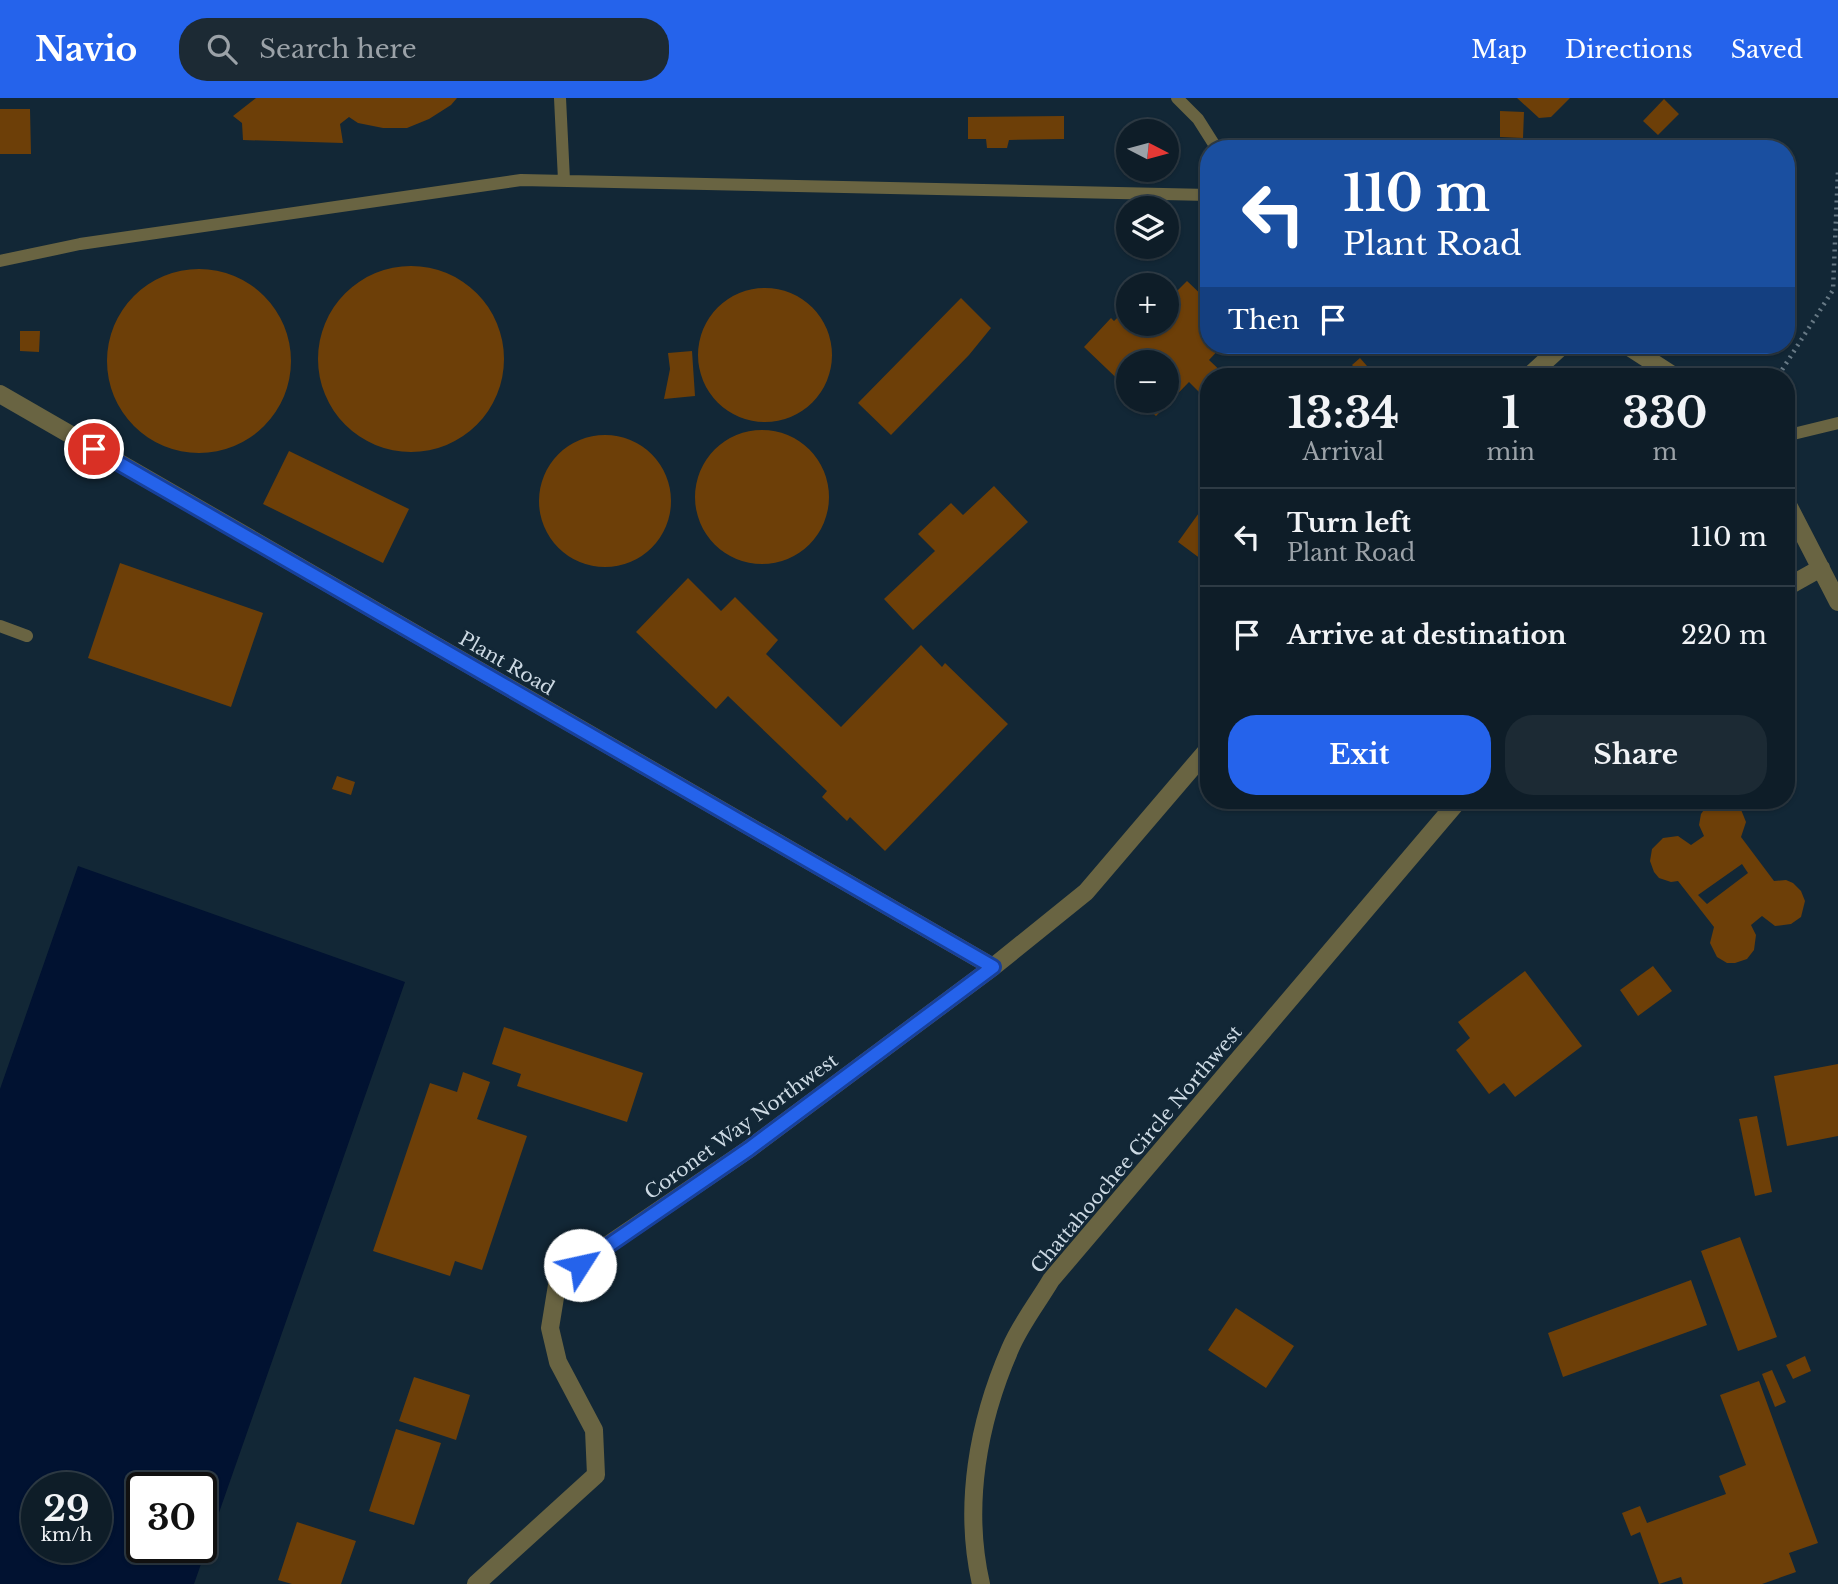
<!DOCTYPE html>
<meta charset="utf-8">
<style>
body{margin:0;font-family:"Libre Baskerville",serif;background:#1c2a34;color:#f1f3f6;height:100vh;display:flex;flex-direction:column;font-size:26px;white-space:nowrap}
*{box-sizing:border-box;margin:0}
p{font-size:23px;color:#9ba2a8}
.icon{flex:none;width:38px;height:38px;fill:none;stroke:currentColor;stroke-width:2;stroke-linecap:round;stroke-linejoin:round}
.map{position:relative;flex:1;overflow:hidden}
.sheet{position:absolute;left:1200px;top:270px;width:595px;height:441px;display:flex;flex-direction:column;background:#0e1d28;border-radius:28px;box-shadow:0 2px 5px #0004,0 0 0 2px #2e3b45}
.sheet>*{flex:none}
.hud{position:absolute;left:1200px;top:42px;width:595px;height:214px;border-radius:28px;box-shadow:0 2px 5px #0004,0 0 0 2px #2e3b45;background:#1a4fa0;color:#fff;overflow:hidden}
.needle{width:46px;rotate:96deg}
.controls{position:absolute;left:1116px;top:21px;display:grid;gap:14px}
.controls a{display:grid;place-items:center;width:63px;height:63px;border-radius:50%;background:#0e1d28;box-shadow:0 2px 5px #0004,0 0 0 2px #2e3b45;font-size:35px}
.speed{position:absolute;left:21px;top:1374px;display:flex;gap:14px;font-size:35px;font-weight:700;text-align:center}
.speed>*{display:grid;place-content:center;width:91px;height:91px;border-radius:50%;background:#0e1d28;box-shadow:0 2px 5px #0004,0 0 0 2px #2e3b45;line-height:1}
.speed small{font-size:18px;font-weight:400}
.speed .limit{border:4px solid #111;border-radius:10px;background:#fff;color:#111}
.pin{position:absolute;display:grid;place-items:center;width:60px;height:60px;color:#fff;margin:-30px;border:4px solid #fff;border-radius:50%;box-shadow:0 2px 7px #0007}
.me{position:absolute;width:77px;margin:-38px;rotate:55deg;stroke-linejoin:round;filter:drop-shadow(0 0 5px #0008)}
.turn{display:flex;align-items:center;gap:24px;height:147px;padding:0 28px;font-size:32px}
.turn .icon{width:91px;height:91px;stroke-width:2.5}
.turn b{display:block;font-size:49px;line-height:60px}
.then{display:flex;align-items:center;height:66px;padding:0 28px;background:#0003;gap:14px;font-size:26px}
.eta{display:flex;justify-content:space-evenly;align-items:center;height:119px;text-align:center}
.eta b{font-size:42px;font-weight:700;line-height:49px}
.button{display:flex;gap:14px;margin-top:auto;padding:14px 28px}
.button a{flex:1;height:80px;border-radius:28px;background:#2563eb;color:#fff;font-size:28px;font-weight:700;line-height:80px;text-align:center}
.button a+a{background:#1c2a34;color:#f1f3f6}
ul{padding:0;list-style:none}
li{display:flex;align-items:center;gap:21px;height:98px;padding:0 28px;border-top:2px solid #2e3b45}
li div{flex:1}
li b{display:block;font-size:26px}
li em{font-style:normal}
header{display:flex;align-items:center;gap:42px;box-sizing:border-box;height:98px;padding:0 35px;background:#2563eb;color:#fff}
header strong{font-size:33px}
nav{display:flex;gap:38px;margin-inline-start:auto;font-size:24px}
.search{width:490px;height:63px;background:#1c2a34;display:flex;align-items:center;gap:18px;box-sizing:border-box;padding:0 24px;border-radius:28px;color:#9ba2a8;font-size:26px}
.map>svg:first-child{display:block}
.water{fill:#011231;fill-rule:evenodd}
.building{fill:#6d3f08;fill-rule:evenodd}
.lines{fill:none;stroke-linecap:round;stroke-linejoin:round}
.path{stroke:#677985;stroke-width:4.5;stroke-dasharray:2 5;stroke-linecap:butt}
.service{stroke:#696442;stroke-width:12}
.minor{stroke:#696442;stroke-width:18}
.route-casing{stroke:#184099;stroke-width:18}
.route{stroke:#2563eb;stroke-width:12}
.labels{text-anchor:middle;stroke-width:5;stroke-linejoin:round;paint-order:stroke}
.street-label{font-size:19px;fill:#ccd9e3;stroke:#122736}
</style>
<header>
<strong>Navio</strong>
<div class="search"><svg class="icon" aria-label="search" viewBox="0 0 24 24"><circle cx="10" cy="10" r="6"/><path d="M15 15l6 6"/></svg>Search here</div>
<nav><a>Map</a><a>Directions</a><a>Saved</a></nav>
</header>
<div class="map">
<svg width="1838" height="1486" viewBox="0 0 1838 1486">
<rect width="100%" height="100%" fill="#122736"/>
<!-- water -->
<path class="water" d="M78 768 405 884 194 1486H0V991ZM37 1390H96V1449H37ZM142 1390H201V1449H142Z"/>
<!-- building -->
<path class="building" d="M256 0H457L451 7 429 21 407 30H383L358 25 349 19 340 26 343 45 243 42 242 25 233 18Z
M1517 0H1570L1551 19 1539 20Z
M1664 1 1679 16 1658 37 1643 23Z
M0 11H30L31 56H0Z
M1500 13 1524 14 1523 40 1500 39Z
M1064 18V41L1009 42 1007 50H987L986 41H968V19Z
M318 261a93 93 0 1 1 186 0a93 93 0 1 1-186 0Z
M107 263a92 92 0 1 1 184 0a92 92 0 1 1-184 0Z
M1187 183 1209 204V247H1223L1209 262 1226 278H1209V304L1189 284 1156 318 1140 303H1167V264H1129V292L1084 249 1111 220 1114 223 1129 208V226H1167V203Z
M698 257a67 67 0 1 1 134 0a67 67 0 1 1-134 0Z
M961 200 991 230 969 257 891 337 858 305Z
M20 233H40L39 254 20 253Z
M692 253 695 298 664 301 670 271 668 255Z
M1360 260 1374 276 1371 278H1362L1352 267Z
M695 399a67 67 0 1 1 134 0a67 67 0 1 1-134 0Z
M539 403a66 66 0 1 1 132 0a66 66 0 1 1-132 0Z
M289 353 409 411 383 465 263 406Z
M994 388 1028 424 913 532 884 501 935 453 918 436 951 405 963 417Z
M1209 401V467L1178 444Z
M120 465 263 515 231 609 88 560Z
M688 480 721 513 735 499 778 542 766 556 841 629 921 547 942 569 945 565 1008 626 885 753 850 719 847 723 822 699 827 693 728 598 716 611 636 534Z
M337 678 355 684 351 697 332 691Z
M1719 702 1734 704 1740 709 1746 724 1741 739 1774 783 1786 782 1793 785 1801 793 1805 803 1801 819 1791 826 1775 828 1762 818 1751 827 1756 837 1754 852 1747 861 1735 865H1727L1717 859 1710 845 1714 829 1678 783 1671 784 1659 780 1654 774 1650 763 1652 751 1663 740 1678 738 1691 747 1704 738 1699 727 1701 716 1708 706ZM1742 766 1748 775 1707 806 1698 797Z
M1653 868 1672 893 1638 918 1620 892Z
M1525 873 1582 948 1515 999 1504 985 1489 996 1456 952 1470 940 1458 924Z
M504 929 643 975 627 1024 517 988 521 976 492 966Z
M1838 966V1038L1787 1048 1774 978Z
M463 974 490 984 477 1021 527 1038 482 1172 455 1163 450 1178 373 1153 430 985 457 994Z
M1757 1018 1772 1094 1755 1098 1739 1021Z
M1740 1139 1777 1239 1738 1253 1701 1153Z
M1691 1182 1707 1227 1563 1279 1548 1235Z
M1236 1210 1294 1248 1266 1290 1208 1252Z
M1805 1258 1811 1273 1793 1281 1786 1267Z
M1772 1272 1786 1304 1775 1309 1762 1276Z
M414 1279 470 1297 456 1342 399 1323Z
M1759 1283 1818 1445 1789 1455 1796 1474 1762 1486H1683L1681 1479 1659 1486 1640 1434 1631 1438 1622 1415 1640 1408 1647 1425 1726 1396 1719 1378 1746 1367 1720 1297Z
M396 1331 441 1345 414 1427 369 1413Z
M297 1424 356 1443 341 1486H292L278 1482Z"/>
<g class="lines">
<!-- path -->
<path class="path" d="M1780 278V275L1833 192 1838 73"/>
<!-- service -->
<path class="service" d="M560 0 564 82
M1177 0 1198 21 1217 51
M0 163 80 146 521 82 1209 97
M1787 342 1789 337 1838 325
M0 528 27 538"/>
<!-- minor -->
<path class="minor" d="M1626 247 1674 278
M1529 278 1563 247
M0 296 993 869
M1787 405 1838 504
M1787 489 1821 470
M476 1486 596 1377 594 1332 558 1264 550 1230 558 1181 749 1051 993 869 1086 794 1209 650
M981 1486C963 1408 978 1324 1010 1251 1020 1227 1038 1204 1051 1182L1459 702"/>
</g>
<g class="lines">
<defs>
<path id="route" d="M94 351 993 869 749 1051 580 1167"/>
</defs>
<!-- route casing -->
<use href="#route" class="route-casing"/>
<!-- route -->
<use href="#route" class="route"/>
</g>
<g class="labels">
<!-- street labels -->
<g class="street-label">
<text transform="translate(507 565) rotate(30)" y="7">Plant Road</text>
<text transform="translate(741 1028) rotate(-36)" y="7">Coronet Way Northwest</text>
<text transform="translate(1136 1051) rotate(-50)" y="7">Chattahoochee Circle Northwest</text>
</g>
</g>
</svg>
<div class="controls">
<a><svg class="needle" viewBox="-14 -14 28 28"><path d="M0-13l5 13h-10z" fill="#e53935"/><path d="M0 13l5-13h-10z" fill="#9ba2a8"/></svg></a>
<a><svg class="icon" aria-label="layers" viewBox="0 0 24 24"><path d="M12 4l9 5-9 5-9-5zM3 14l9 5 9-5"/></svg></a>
<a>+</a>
<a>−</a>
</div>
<div class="speed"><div>29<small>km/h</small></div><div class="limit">30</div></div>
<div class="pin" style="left:94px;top:351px;background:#d93025"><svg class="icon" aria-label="arrive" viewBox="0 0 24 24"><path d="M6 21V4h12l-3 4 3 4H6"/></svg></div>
<svg class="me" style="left:580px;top:1167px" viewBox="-20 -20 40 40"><circle r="19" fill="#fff"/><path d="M0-13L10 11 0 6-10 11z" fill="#2563eb"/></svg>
<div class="hud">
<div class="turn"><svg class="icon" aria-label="left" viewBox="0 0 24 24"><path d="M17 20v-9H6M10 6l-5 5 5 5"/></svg><div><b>110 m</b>Plant Road</div></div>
<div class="then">Then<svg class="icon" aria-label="arrive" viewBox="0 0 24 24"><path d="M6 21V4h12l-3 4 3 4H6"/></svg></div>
</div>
<section class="sheet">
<div class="eta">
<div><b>13:34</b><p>Arrival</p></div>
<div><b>1</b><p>min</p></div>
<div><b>330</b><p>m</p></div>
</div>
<ul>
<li><svg class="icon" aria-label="left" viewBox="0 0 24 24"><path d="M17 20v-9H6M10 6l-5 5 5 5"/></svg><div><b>Turn left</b><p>Plant Road</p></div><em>110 m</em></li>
<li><svg class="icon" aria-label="arrive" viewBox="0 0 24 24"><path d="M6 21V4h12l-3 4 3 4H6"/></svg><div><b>Arrive at destination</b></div><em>220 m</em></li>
</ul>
<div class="button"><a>Exit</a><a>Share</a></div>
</section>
</div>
